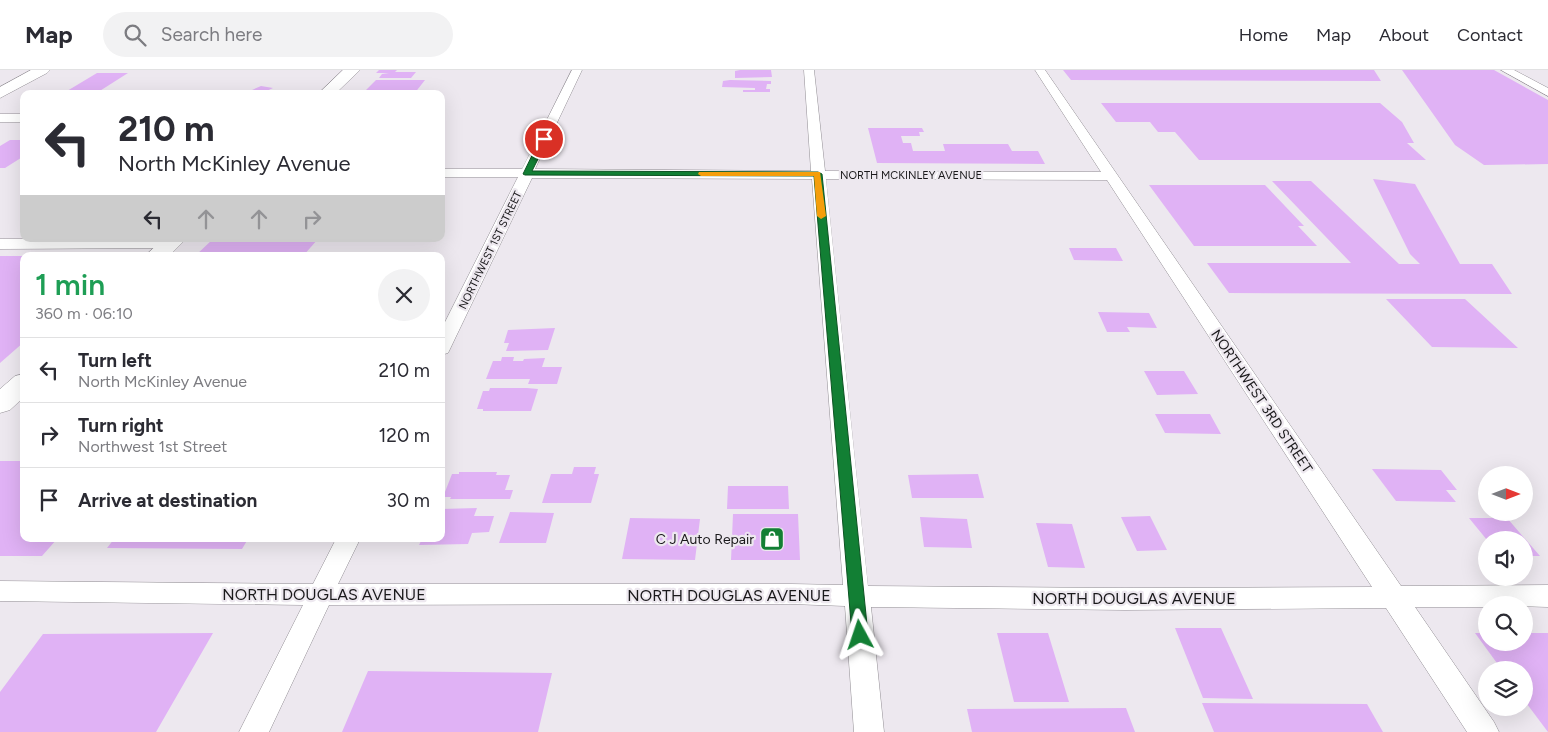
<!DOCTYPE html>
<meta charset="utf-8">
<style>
body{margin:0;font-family:Figtree,sans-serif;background:#f2f2f3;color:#2b2b33;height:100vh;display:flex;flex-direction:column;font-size:19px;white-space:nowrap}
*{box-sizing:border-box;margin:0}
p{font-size:16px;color:#7c7c81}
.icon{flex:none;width:28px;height:28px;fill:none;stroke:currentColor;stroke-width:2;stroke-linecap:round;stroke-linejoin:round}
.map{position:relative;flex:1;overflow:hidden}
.details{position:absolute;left:20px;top:182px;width:425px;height:290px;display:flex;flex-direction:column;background:#fff;border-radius:10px;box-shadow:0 5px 20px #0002}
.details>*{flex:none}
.hud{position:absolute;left:20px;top:20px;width:425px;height:152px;border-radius:10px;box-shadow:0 5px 20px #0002;background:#fff;color:#2b2b33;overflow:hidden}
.needle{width:32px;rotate:90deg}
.controls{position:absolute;left:1478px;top:396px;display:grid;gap:10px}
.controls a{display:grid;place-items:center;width:55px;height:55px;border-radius:50%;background:#fff;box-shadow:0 5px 20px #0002;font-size:25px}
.pin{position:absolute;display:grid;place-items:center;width:42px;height:42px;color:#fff;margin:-21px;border:2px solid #fff;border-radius:50%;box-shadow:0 1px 5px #0007}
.me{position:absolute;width:55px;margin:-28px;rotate:355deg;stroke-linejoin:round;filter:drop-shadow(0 0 4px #0008)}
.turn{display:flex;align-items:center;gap:18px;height:105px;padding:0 15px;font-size:22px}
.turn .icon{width:65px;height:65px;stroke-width:2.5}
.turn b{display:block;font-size:35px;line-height:42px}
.lanes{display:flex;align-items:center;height:48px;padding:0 15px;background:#0003;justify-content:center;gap:25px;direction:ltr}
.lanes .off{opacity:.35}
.round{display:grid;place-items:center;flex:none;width:52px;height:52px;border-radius:26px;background:#f2f2f3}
.summary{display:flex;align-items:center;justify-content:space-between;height:85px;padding:0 15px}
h1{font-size:30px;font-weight:600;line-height:38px;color:#1e9e55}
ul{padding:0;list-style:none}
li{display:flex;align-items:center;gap:15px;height:65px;padding:0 15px;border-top:1px solid #e1e1e2}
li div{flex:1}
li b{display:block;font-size:19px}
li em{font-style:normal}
header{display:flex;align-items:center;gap:30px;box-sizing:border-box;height:70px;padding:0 25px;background:#fff;border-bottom:1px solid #e1e1e2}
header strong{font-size:24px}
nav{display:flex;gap:28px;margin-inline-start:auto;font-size:18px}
.search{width:350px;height:45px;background:#f2f2f3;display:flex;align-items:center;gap:12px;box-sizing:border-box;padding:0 18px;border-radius:28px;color:#7c7c81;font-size:19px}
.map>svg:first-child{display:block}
.building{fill:#e0b2f5}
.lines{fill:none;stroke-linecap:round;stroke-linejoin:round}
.street-casing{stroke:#928e94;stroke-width:1}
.secondary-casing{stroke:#928e94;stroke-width:1}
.street{fill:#fff;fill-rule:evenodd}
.secondary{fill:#fff;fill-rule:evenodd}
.route{fill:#127f34;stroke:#0c5322}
.slow{fill:#f59e0b}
.labels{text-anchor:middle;stroke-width:4.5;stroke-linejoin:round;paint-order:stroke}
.far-street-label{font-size:11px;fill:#1a191b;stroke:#ede8ef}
.street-label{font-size:14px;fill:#1a191b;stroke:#ede8ef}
.poi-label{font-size:14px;fill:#1a191b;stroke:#ede8ef;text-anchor:end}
.near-street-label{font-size:16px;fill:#1a191b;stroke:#ede8ef}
</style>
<header>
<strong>Map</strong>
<div class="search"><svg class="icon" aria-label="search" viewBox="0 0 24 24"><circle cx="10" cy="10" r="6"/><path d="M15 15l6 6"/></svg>Search here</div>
<nav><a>Home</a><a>Map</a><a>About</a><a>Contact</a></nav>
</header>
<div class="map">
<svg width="1548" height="662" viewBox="0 0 1548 662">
<rect width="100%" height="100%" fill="#ede8ef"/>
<!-- building -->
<path class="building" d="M379 0H397L395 2H416L411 8H379L382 4 389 3H376Z
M740 0H771L772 7 735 8V1Z
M1063 0H1374L1381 11 1071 10Z
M1402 0H1494L1548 30V94L1484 95 1455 75Z
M97 3H128L95 24H62Z
M376 10H425L414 24H409V21H365Z
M730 10 771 11V14H767L766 19H770V22H743V20H755V18L722 17 723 11Z
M261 16 273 18 260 24H243Z
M1101 33H1380L1402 52 1414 73H1407L1426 90H1199L1175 62H1158L1150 52H1116Z
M868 58H922L924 62H919L920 66H901L903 73H911L913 81H945L943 74H1008L1012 81H1038L1045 94 877 93Z
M10 70H24V86L5 98H0V76Z
M1373 109 1415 114 1460 194H1492L1512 224 1229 223 1207 193H1351L1272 111H1311L1399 194H1420L1410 184Z
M1149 115H1265L1304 156H1298L1317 176H1194Z
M213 169H318L303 186H195Z
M1069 178H1116L1123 191 1074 190Z
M0 186H24V272L0 293Z
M1386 229H1465L1518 278 1432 277Z
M1098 242 1149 243 1157 258 1127 257 1130 262H1107Z
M555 258 548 280 506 281 509 273H504L508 260Z
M502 287H514L513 291H523L524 289 545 288 542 297H562L557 314H528L530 309H486L493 291H501Z
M1144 301H1184L1198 324 1157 325Z
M490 318H527L538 319 531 341H483V339H477L483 321H489Z
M1155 344H1210L1221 364 1165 363Z
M0 391H24V469H57L42 486H0Z
M574 397H596L594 404H599L591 433H542L551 404H572Z
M1372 399 1441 400 1457 420H1446L1456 432 1396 431Z
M459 402H497L496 405H510L505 420H513L510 429H450L451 427H443L452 404H459Z
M978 404 984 428H912L908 405Z
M728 416H788L789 439H727Z
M477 438 474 446H494L489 462 472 463 468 474 419 475 422 469H441V439Z
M510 442 554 443 546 473H499Z
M733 444H798L800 490H731Z
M1150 446 1167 480 1137 481 1121 447Z
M920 447 967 449 972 478 924 477Z
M630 448 700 449 695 490 622 489Z
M1469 448H1507L1540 486H1524V470H1487Z
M1036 453 1072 454 1085 498 1048 497Z
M114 469H248L242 479 107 478Z
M1175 558H1221L1253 629 1203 628Z
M213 563 156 662H0V622L43 564Z
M997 563H1048L1069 632H1014Z
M1475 563H1486V572H1524V563H1548V662L1524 630V600H1502Z
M368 601 552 603 538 662H342Z
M1202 633 1367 634 1383 662H1214Z
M1126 638 1135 662H972L967 639Z"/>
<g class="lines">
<defs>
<path id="street" d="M572 0H582L535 99 811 101 804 0H814L825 101 1101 102 1035 0H1045L1401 516 1548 515V537L1486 535V537H1415L1494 652 1499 662H1467L1386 538 1125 540 871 537 884 662H854L845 536 791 534 329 535 269 662H239L303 535 0 531V511L313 514 336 469H360L338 514H791L843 515 812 109 532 108 450 279 448 283 441 285V260L518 107H441V99H522ZM826 109 1107 110 1372 517 1125 518 868 516Z
M1501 0H1514L1548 18V26Z
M0 44H24V52H0Z
M0 169H172L178 173 176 176 170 178 0 179Z"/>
<path id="secondary" d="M31 0H50L47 3 0 28V17Z
M343 0H360L335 24H318Z
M163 169H186L169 186H145Z
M24 304V327L10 340 0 343V319L15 306Z"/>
</defs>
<!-- street casing -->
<use href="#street" class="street-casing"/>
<!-- secondary casing -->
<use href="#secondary" class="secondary-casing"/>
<!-- street -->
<use href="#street" class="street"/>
<!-- secondary -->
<use href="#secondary" class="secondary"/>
</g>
<!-- route -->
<path class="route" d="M541 67 548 69 532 101 818 102 822 104 868 565 865 570 860 572 855 570 852 565 814 106 525 105 523 104Z"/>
<!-- slow -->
<path class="slow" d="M699 102H820L826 146 821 149 817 146 814 106H701L698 104Z"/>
<!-- icons -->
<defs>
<symbol id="shop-square" viewBox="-11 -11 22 22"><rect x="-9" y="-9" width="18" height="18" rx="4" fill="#127f34" stroke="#ede8ef"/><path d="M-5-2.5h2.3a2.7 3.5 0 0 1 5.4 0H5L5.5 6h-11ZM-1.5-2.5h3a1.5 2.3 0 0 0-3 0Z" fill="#fff"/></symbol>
</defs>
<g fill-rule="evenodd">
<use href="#shop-square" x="758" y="455" width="28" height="28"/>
</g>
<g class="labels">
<!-- far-street labels -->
<g class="far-street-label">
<text x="911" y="109">NORTH MCKINLEY AVENUE</text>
<text transform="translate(490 180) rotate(-64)" y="4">NORTHWEST 1ST STREET</text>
</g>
<!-- street labels -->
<g class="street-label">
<text transform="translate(1262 331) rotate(56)" y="5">NORTHWEST 3RD STREET</text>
</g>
<!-- poi labels -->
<g class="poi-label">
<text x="754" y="474">C J Auto Repair</text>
</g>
<!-- near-street labels -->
<g class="near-street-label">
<text x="324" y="530">NORTH DOUGLAS AVENUE</text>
<text x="729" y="531">NORTH DOUGLAS AVENUE</text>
<text x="1134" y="534">NORTH DOUGLAS AVENUE</text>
</g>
</g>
</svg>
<div class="controls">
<a><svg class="needle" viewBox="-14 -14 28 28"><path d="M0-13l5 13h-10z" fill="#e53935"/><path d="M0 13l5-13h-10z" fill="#7c7c81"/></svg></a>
<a><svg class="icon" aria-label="sound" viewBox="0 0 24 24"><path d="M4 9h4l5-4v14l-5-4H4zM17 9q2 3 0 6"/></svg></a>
<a><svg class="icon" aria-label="search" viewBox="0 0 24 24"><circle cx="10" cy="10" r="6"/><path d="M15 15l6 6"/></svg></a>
<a><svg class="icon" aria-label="layers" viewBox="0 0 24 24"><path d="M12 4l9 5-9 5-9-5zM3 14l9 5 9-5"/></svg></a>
</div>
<div class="pin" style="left:544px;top:69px;background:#d93025"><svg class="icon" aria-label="arrive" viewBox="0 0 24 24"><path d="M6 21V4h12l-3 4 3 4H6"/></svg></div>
<svg class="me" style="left:860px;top:565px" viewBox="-20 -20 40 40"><path d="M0-17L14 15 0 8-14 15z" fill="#127f34" stroke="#fff" stroke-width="4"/></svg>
<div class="hud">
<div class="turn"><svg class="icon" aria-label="left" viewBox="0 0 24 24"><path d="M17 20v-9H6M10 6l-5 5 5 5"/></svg><div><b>210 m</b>North McKinley Avenue</div></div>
<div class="lanes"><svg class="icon" aria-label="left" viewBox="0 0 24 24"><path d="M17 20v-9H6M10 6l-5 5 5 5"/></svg><svg class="icon off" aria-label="ahead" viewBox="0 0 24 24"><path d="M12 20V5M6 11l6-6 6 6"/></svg><svg class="icon off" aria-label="ahead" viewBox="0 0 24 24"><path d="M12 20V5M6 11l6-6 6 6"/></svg><svg class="icon off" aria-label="right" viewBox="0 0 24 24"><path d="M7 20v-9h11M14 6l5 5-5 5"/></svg></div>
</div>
<section class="details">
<div class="summary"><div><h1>1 min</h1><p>360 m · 06:10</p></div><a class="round"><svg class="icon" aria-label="close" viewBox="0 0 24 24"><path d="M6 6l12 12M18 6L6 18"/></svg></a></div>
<ul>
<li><svg class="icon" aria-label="left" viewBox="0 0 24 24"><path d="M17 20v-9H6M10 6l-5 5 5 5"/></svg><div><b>Turn left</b><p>North McKinley Avenue</p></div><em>210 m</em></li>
<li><svg class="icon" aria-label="right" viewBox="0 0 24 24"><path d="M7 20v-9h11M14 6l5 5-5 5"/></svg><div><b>Turn right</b><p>Northwest 1st Street</p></div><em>120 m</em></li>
<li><svg class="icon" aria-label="arrive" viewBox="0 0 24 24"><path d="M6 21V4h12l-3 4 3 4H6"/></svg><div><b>Arrive at destination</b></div><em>30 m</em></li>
</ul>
</section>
</div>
